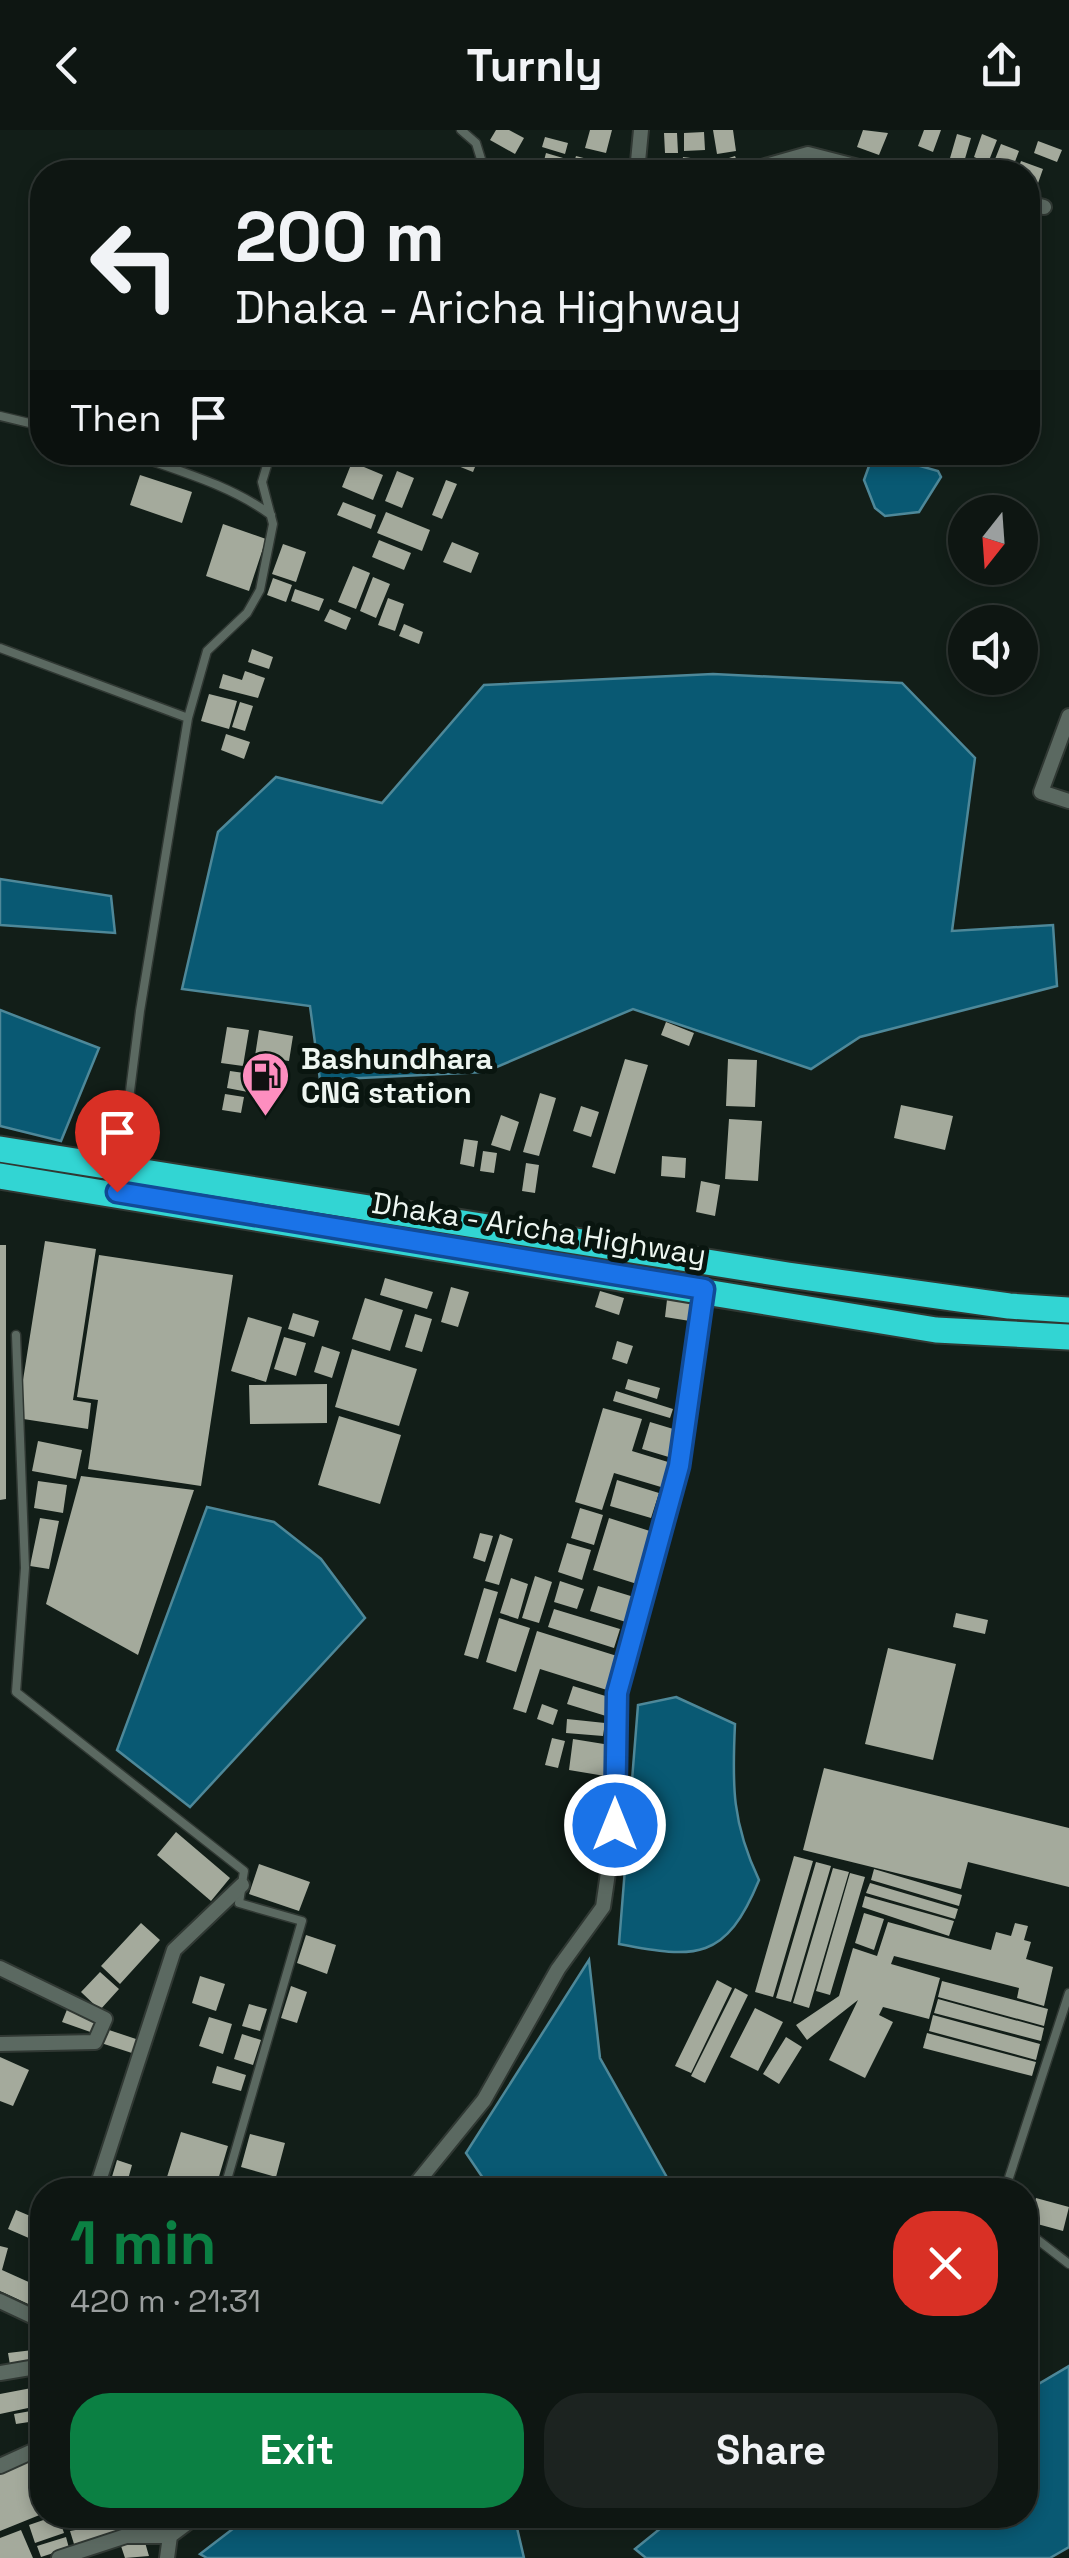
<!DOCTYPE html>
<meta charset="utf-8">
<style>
body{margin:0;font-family:"Space Grotesk",sans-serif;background:#1c2320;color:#f1f3f6;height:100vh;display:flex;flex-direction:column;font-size:38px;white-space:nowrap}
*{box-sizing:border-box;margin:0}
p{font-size:32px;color:#9b9f9f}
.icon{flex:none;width:55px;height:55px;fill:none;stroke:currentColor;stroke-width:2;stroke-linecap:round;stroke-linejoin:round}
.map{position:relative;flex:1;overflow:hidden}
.side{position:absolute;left:30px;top:2048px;width:1008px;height:350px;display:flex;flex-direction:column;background:#0e1612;border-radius:40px;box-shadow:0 5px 15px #0003,0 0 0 2px #2e3532}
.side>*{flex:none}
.top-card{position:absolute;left:30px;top:30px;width:1010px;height:305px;border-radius:40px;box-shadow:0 5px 15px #0003,0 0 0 2px #2e3532;background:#0e1612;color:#f1f3f6;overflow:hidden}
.needle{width:65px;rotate:197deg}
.controls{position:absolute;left:948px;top:365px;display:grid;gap:20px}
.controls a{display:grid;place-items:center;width:90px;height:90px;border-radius:50%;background:#0e1612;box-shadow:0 5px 15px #0003,0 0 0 2px #2e3532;font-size:50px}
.pin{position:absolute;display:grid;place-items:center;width:85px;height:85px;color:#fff;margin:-102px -42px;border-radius:50% 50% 50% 0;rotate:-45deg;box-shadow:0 0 10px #0007}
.pin .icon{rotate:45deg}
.me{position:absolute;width:110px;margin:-55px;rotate:0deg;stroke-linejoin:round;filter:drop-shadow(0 0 8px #0008)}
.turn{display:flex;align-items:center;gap:35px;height:210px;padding:0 40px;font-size:45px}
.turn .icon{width:130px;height:130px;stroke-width:2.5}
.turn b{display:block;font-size:70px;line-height:85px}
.then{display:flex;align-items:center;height:95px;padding:0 40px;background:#0003;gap:20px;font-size:38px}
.round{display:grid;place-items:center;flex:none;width:105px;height:105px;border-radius:40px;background:#1c2320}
.summary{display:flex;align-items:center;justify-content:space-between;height:170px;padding:0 40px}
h1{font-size:60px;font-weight:700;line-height:75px;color:#0b8043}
.button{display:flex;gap:20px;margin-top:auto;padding:20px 40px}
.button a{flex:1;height:115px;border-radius:40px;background:#0b8043;color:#fff;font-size:40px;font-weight:700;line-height:115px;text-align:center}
.button a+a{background:#1c2320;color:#f1f3f6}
header{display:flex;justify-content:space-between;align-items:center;height:130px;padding:0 40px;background:#0e1612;font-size:45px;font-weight:700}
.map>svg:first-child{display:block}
.water{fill:#095973;stroke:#4e8899;stroke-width:2.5}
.building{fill:#a4aa9c}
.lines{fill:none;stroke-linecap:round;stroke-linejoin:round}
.lane-casing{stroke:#303833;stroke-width:11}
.street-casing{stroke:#303833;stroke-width:18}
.highway-casing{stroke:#303833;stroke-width:29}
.lane{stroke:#5b6961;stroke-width:8}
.street{stroke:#5b6961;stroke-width:14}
.highway{stroke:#32d5d3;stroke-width:25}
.route-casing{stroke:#114b97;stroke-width:25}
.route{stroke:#1a73e8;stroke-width:18}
.labels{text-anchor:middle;stroke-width:10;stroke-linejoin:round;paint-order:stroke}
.poi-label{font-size:30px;font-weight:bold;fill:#eef6f1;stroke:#09150f;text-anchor:start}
.street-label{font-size:30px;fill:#eef6f1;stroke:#09150f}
</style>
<header><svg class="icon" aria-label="back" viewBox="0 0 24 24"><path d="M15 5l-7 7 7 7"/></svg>Turnly<svg class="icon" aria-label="share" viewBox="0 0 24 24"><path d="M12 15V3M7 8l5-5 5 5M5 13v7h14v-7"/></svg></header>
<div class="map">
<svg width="1069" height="2428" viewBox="0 0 1069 2428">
<rect width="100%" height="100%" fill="#121e18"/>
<!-- water -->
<path class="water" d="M881 325 938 341 941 347 919 382 885 386 875 378 864 350 869 336Z
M713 544 902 553 975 628 952 801 1053 795 1057 856 860 907 811 939 633 879 485 942 320 950 310 876 182 859 218 702 276 647 382 673 484 555Z
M0 749 111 766 115 803 0 795Z
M0 880 99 918 61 1011 0 996Z
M207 1377 274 1392 321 1429 365 1488 190 1677 117 1620Z
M676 1567 735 1594C732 1656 732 1693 759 1750 726 1831 696 1829 619 1814L638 1575Z
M589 1830 600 1928 674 2060H491L466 2023Z
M1069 2236V2417L1050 2428H646L635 2419 677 2385H1025V2262Z
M251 2385H514L524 2428H207L200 2424Z"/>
<!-- building -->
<path class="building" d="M496 0H509L524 8 515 24 490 10Z
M590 0H612L606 23 585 18Z
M713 0H733L736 21 717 24Z
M863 0 888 3 879 25 857 17Z
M924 0H941L933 22 918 16Z
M704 2 705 20 684 21V3Z
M664 3H677L678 23H665Z
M957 4 971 8 962 39 948 35Z
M982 4 997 10 988 33 974 27Z
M545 7 568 13 565 24 542 17Z
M1038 11 1062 20 1057 32 1034 23Z
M1001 14 1019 21 1011 42H990Z
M546 23 570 30 567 42H541Z
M576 26 599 32 596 42 572 39Z
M735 26 741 41 713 42 711 34Z
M683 27 706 30 704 42H681Z
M1021 31 1043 39 1036 59 1028 56V42H1017Z
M463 322H481L473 342 458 336Z
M352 332 383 345 373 370 342 357Z
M397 341 414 348 402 378 385 371Z
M140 345 192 362 182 393 130 375Z
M446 350 457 354 442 389 432 385Z
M343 372 376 385 371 399 337 385Z
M386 382 430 400 422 421 377 403Z
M223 394 266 409 249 461 206 446Z
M379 410 411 423 404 440 372 427Z
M452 412 479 423 471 443 443 432Z
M283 414 306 422 296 452 272 444Z
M353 436 370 443 356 479 338 472Z
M373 447 390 454 376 488 360 481Z
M273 448 292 455 286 472 267 465Z
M295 459 324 469 319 481 291 471Z
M388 468 404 474 395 501 378 495Z
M330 479 351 488 346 500 324 491Z
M404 494 423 502 419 514 399 506Z
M252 519 273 527 269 539 248 532Z
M245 541 265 548 258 568 219 558 223 544 242 550Z
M209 564 237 571 229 599 201 591Z
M240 572 253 576 245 601 232 597Z
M226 604 250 612 244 629 221 620Z
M666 892 694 903 689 916 661 905Z
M227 897 249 900 243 936 221 933Z
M259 900 293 906 289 931 255 926Z
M625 929 648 935 615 1044 592 1037Z
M728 929 757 930 755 977 726 976Z
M230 941 251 944 248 962 227 958Z
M540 963 556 968 539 1026 523 1022Z
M225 964 244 967 241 983 222 980Z
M901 975 953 986 945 1020 894 1008Z
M581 976 599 982 591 1007 573 1001Z
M501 985 519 992 510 1021 491 1015Z
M729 989 762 991 758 1051 725 1049Z
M464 1009 478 1011 474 1037 460 1034Z
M483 1021 497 1023 494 1043 480 1041Z
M662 1026 686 1028 685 1048 661 1046Z
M526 1033 539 1035 535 1063 522 1061Z
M701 1051 720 1055 715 1086 696 1082Z
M45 1111 96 1119 73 1270 91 1273 88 1299 17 1288Z
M0 1115H6V1369L0 1370Z
M99 1125 233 1145 201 1356 88 1339 98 1270 77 1267Z
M385 1148 433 1162 427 1179 380 1165Z
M451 1157 469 1162 458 1197 441 1192Z
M600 1161 624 1168 619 1185 595 1177Z
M668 1161 693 1166 690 1191 665 1187Z
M365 1168 403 1180 390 1221 352 1209Z
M293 1183 319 1191 314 1207 288 1199Z
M415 1184 432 1189 422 1222 405 1217Z
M248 1187 282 1197 266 1252 231 1241Z
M284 1207 306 1213 296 1246 274 1239Z
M617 1211 633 1216 627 1234 612 1229Z
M322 1216 340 1222 332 1248 314 1242Z
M352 1219 417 1239 399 1296 335 1277Z
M628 1249 660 1258 657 1269 625 1259Z
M327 1254V1293L250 1294 249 1255Z
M616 1261 673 1279 670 1288 613 1271Z
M603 1278 642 1289 632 1321 668 1332 661 1357 614 1343 602 1380 575 1372Z
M339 1286 401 1305 380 1374 318 1355Z
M650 1292 680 1301 672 1328 642 1319Z
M38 1311 82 1320 76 1349 32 1341Z
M81 1346 194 1360 138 1525 46 1474Z
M617 1350 659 1363 651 1388 610 1376Z
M38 1351 67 1355 63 1383 34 1378Z
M580 1378 603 1385 594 1415 571 1408Z
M40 1388 59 1391 49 1439 30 1436Z
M609 1388 653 1402 637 1454 593 1440Z
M480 1403 493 1406 485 1432 473 1428Z
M500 1404 513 1409 499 1455 485 1451Z
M567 1413 591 1420 582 1450 558 1442Z
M535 1446 552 1452 539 1493 522 1488Z
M511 1448 528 1454 518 1489 500 1483Z
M560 1451 584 1459 577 1479 554 1472Z
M598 1456 634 1467 626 1492 590 1481Z
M484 1458 498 1462 478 1529 464 1525Z
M554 1479 620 1499 614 1518 548 1497Z
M956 1483 988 1490 985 1504 953 1497Z
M499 1488 530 1498 516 1542 486 1532Z
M537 1501 617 1526 607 1560 540 1539 526 1583 513 1579Z
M888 1518 956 1534 933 1630 865 1614Z
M573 1556 612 1568 606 1586 567 1574Z
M542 1574 558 1580 553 1595 537 1589Z
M567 1589 605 1593 603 1606 566 1603Z
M552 1608 565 1611 558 1638 545 1635Z
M573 1609 610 1615 605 1646 569 1640Z
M824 1638 1069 1698V1757L968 1732 961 1759 803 1720Z
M176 1702 230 1748 211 1771 157 1725Z
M794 1726 813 1731 773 1867 755 1862Z
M816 1732 831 1736 791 1872 776 1868Z
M259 1734 310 1752 299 1781 249 1764Z
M833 1738 849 1742 809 1878 793 1873Z
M874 1739 962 1765 959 1776 871 1750Z
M850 1743 865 1747 830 1865 816 1861Z
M870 1753 958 1779 955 1789 866 1763Z
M865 1766 954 1791 949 1806 862 1777Z
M864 1783 884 1789 874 1820 855 1813Z
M888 1792 991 1820 996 1802 1011 1806 1015 1793 1028 1796 1024 1810 1031 1812 1026 1829 1053 1837 1044 1876 1017 1868 1019 1858 894 1826 891 1834 940 1848 929 1889 883 1877 879 1885 893 1892 865 1948 829 1930 858 1870 807 1910 796 1895 839 1866 853 1818 877 1826Z
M141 1793 160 1810 120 1854 101 1836Z
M306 1805 336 1815 327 1844 297 1833Z
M100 1842 119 1859 100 1880 81 1862Z
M200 1846 225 1854 216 1881 192 1873Z
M717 1850 732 1858 691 1943 675 1936Z
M942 1851 1048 1879 1044 1896 938 1867Z
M291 1856 307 1862 297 1893 281 1888Z
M735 1858 748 1865 705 1953 691 1946Z
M938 1869 1044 1898 1041 1911 934 1883Z
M249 1874 267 1879 260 1901 242 1896Z
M68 1877 101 1889 96 1904 62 1892Z
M755 1878 783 1892 758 1941 730 1927Z
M933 1885 1040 1914 1036 1930 929 1901Z
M209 1887 232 1894 223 1924 199 1916Z
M106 1899 139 1910 135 1924 101 1913Z
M927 1903 1036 1932 1032 1946 923 1918Z
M242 1904 261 1910 253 1935 234 1929Z
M786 1907 802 1917 779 1954 763 1944Z
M0 1927 29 1940 13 1976 0 1971Z
M217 1936 246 1945 241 1961 212 1953Z
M181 2002 228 2016 215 2060 167 2047Z
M250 2004 285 2013 276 2047 241 2037Z
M117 2030 132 2035 125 2060H108Z
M237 2047 283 2059V2060H234Z
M1036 2068 1069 2077 1063 2101 1030 2092Z
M16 2080 42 2091 38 2112 8 2099Z
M0 2116 8 2118 2 2140 42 2158 37 2178 0 2161Z
M33 2220 34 2232 10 2235 8 2223Z
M42 2256V2275L0 2284V2264Z
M42 2279V2290L16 2294 14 2284Z
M42 2321V2384L0 2401V2338Z
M58 2385 64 2403 35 2413 29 2395Z
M77 2385H141L142 2397 74 2414 70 2401 81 2399Z
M21 2400 33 2428H0V2408Z
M66 2407 69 2418 41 2427 37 2416Z
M144 2409 149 2426 125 2428 121 2416Z"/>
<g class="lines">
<defs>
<path id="lane" d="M461 0 476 13 485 42
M0 286 42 296
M126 322C175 340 229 354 271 385
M0 518 188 588
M121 1033 140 881 188 588 207 521 247 483 260 460 273 394 262 352 271 322
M16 1205 25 1438 16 1562 244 1741 239 1773 302 1791 224 2060
M1005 2060 1069 1863
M1025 2100 1069 2134
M149 2385 152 2406"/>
<path id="street" d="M637 42 641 0
M744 42 808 24 878 42
M1028 73 1044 77
M1069 586 1041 662 1069 671
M0 1838 105 1889 95 1912 0 1914
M96 2060 174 1820 242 1755
M411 2060 484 1970 558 1839 603 1777 615 1695 617 1563 679 1336 703 1159
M0 2171 36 2188 42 2224
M0 2243 42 2236
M0 2336 42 2317
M59 2428 126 2406H170
M167 2428 170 2406 198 2385"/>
<path id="highway" d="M0 1019 788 1145 1009 1176 1069 1180
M0 1046 936 1200 1069 1207"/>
</defs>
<!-- lane casing -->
<use href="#lane" class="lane-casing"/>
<!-- street casing -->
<use href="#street" class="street-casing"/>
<!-- highway casing -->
<use href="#highway" class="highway-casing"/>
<!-- lane -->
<use href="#lane" class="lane"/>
<!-- street -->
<use href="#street" class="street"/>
<!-- highway -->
<use href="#highway" class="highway"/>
</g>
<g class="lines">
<defs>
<path id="route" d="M117 1062 704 1159 679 1336 617 1563 615 1695"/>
</defs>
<!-- route casing -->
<use href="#route" class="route-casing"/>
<!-- route -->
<use href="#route" class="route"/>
</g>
<!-- icons -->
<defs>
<symbol id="fuel-pin" viewBox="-11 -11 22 30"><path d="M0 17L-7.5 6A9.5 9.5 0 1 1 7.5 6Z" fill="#fd8ebf" stroke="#09150f"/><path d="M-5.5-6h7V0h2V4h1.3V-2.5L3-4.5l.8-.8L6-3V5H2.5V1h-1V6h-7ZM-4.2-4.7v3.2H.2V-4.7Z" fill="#111"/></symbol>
</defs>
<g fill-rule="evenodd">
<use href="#fuel-pin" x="238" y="918" width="55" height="75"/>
</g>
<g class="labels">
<!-- poi labels -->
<g class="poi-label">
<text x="301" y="939">Bashundhara<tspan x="301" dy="34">CNG station</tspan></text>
</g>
<!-- street labels -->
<g class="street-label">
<text transform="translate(539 1099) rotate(9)" y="10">Dhaka - Aricha Highway</text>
</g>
</g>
</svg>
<div class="controls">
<a><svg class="needle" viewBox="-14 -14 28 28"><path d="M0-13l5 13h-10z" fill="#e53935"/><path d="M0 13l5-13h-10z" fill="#9b9f9f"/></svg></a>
<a><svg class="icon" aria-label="sound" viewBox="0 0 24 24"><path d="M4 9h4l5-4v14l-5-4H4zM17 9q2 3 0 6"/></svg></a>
</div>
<div class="pin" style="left:117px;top:1062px;background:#d93025"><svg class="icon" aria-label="arrive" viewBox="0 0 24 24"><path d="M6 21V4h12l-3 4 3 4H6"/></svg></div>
<svg class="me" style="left:615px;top:1695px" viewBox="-20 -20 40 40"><circle r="17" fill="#1a73e8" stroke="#fff" stroke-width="3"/><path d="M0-11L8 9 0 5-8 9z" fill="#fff"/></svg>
<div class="top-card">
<div class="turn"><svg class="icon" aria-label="left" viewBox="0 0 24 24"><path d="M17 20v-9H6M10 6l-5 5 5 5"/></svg><div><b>200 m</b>Dhaka - Aricha Highway</div></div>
<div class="then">Then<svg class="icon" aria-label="arrive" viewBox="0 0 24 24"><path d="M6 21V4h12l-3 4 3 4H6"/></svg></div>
</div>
<section class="side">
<div class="summary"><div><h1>1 min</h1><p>420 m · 21:31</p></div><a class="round" style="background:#d93025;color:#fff"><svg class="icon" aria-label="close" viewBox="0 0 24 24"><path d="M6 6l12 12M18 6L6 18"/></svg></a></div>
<div class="button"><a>Exit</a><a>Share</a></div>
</section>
</div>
